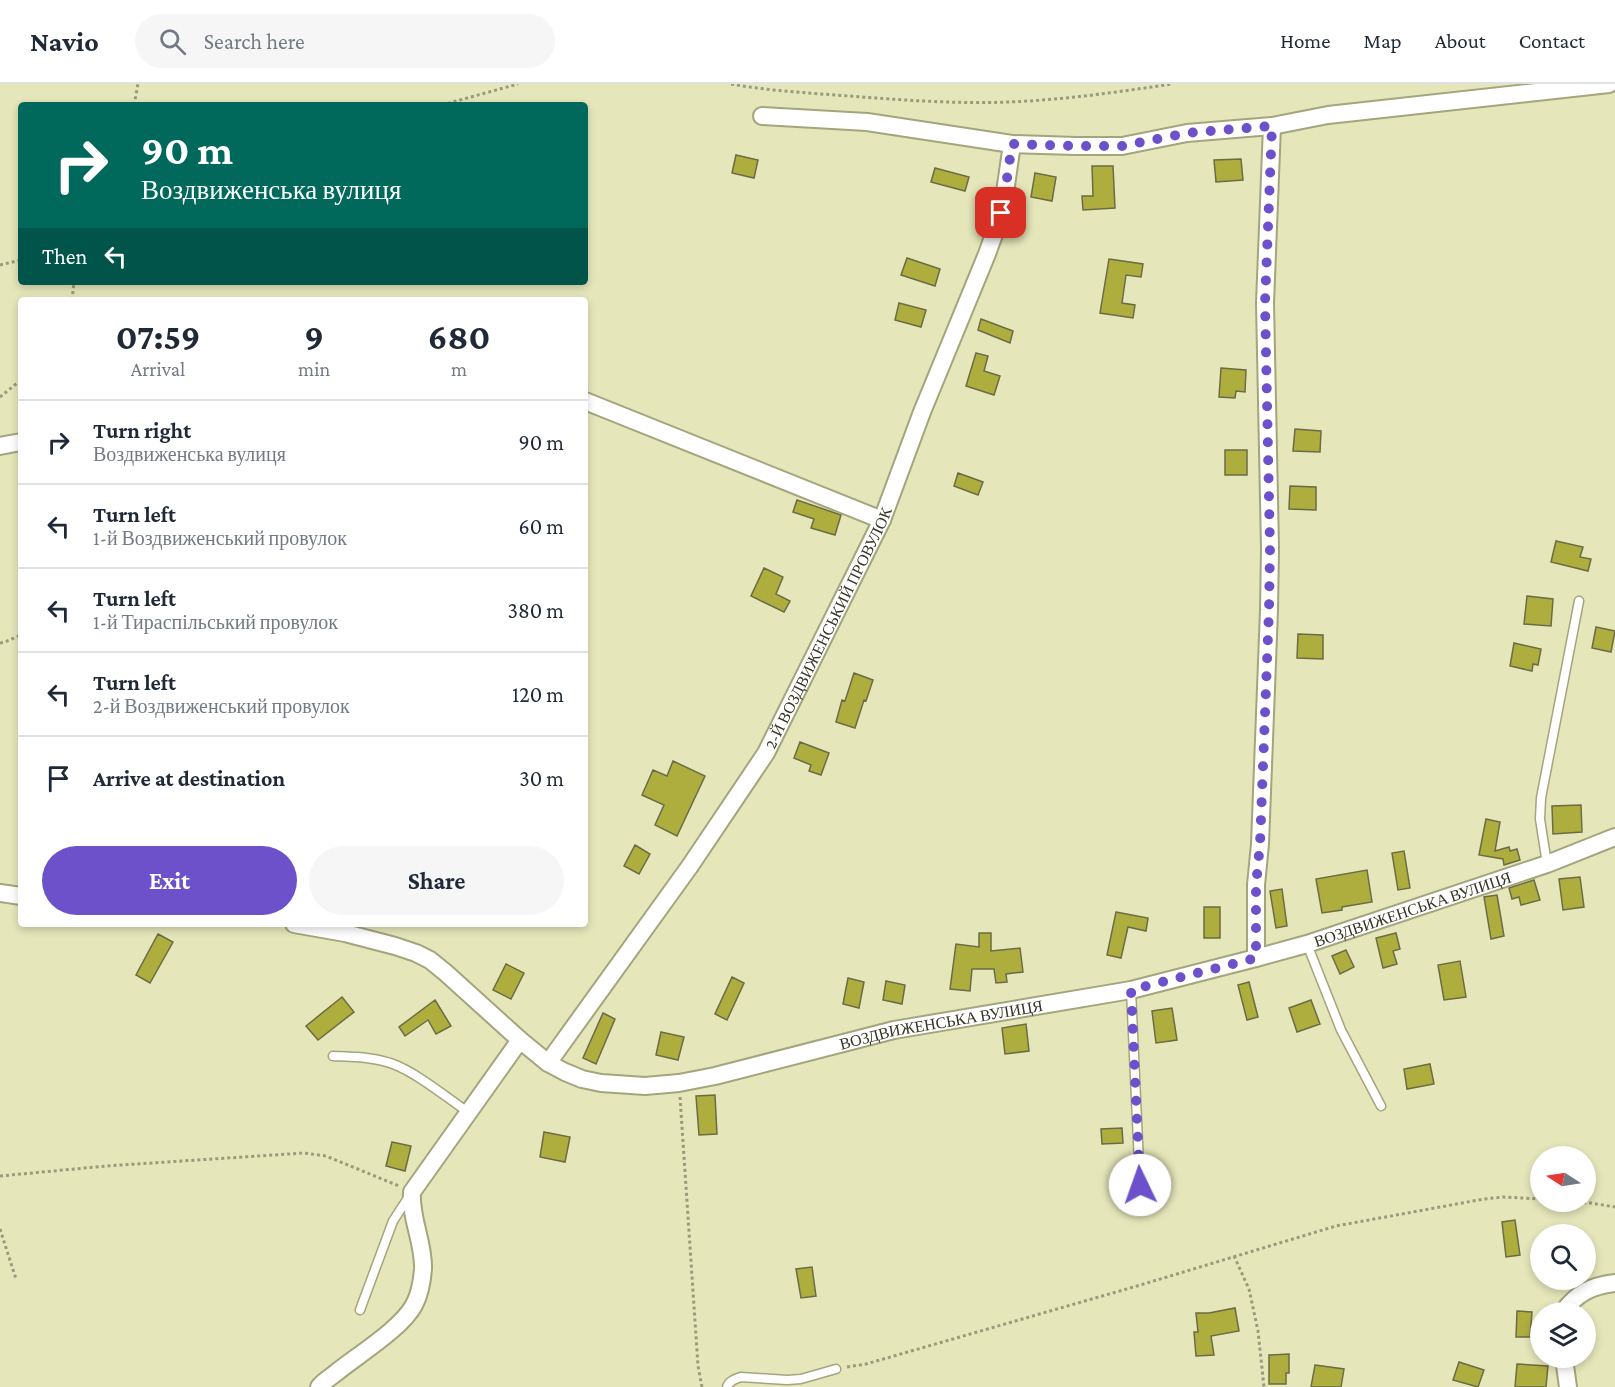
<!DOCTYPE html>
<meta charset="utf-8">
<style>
body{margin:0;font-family:"Crimson Pro",serif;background:#f6f6f7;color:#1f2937;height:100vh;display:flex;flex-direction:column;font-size:22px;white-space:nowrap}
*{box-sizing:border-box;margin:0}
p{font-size:20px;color:#747a83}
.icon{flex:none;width:33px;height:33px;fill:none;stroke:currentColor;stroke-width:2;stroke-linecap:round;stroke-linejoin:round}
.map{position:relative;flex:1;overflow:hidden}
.panel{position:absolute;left:18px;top:213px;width:570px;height:630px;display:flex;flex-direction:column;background:#fff;border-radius:6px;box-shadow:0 3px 9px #0003}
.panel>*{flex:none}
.guide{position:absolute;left:18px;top:18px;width:570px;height:183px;border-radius:6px;box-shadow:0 3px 9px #0003;background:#00695c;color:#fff;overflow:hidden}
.needle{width:39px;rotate:282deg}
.fabs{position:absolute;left:1530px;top:1062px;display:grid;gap:12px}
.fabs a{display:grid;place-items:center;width:66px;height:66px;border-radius:50%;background:#fff;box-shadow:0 3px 9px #0003;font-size:30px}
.pin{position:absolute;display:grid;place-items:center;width:51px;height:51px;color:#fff;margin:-26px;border-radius:12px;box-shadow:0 3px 9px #0006}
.me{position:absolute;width:66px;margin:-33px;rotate:357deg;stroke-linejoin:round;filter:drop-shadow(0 0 4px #0008)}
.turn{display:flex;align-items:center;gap:21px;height:126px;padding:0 24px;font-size:27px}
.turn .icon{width:78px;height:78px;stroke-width:2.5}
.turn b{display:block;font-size:42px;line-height:51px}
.then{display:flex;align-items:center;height:57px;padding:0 24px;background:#0003;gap:12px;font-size:22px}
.eta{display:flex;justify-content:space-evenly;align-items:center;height:102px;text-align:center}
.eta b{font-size:36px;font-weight:700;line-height:42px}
.action{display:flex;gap:12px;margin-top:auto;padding:12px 24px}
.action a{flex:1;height:69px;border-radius:36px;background:#6c51ca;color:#fff;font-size:24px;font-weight:700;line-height:69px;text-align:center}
.action a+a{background:#f6f6f7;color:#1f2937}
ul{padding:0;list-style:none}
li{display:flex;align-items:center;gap:18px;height:84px;padding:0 24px;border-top:2px solid #e0e1e3}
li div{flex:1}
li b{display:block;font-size:22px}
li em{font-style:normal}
header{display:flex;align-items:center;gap:36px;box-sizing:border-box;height:84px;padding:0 30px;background:#fff;border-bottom:2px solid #e0e1e3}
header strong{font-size:28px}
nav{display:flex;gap:33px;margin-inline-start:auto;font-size:21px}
.search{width:420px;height:54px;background:#f6f6f7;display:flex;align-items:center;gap:15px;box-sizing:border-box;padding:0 21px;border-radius:33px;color:#747a83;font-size:22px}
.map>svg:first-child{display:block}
.building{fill:#aeae3f;stroke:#6b6c45;stroke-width:1.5}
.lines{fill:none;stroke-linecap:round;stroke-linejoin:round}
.lane-casing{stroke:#a4a57c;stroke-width:11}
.street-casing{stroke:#a4a57c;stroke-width:20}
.path{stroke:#9a9b7a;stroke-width:3;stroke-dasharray:3 3;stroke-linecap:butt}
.lane{stroke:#fff;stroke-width:8}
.street{stroke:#fff;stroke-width:16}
.route{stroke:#6c51ca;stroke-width:10;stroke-dasharray:0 18}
.labels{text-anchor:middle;stroke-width:6;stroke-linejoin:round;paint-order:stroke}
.street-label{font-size:16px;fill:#353524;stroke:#e5e6ba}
</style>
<header>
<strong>Navio</strong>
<div class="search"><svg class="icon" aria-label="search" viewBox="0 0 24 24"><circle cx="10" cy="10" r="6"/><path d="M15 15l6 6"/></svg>Search here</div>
<nav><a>Home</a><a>Map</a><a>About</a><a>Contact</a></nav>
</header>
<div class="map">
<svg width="1615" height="1303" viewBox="0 0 1615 1303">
<rect width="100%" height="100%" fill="#e5e6ba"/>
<!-- building -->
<path class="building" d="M736 71 758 76 754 94 732 89Z
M1241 75 1243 96 1216 98 1214 76Z
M1092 82H1113L1115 124 1083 126 1082 112H1093Z
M935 84 969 93 965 107 931 98Z
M1035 89 1056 93 1052 117 1031 113Z
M907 174 940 185 935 202 901 191Z
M1109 175 1143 180 1141 193 1126 191 1122 219 1135 221 1133 234 1100 229Z
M899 219 926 226 921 243 895 236Z
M981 235 1013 247 1010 259 978 246Z
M976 269 988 272 984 287 1000 292 994 311 966 302Z
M1221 284 1246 286 1245 308 1236 307 1235 314 1219 313Z
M1295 345 1321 347 1320 368 1293 367Z
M1225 366H1247V391H1225Z
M958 389 983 398 978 411 954 402Z
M1290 402 1316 403V426L1289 425Z
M797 416 841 431 835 451 811 444 814 435 793 428Z
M1556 457 1583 463 1580 473 1591 475 1588 487 1551 478Z
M764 484 783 493 776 510 790 517 784 528 751 512Z
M1527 512 1553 515 1551 542 1524 540Z
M1596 543 1615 547 1611 568 1592 564Z
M1298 550 1323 551V575L1297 574Z
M1514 559 1541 565 1538 581 1533 580 1532 587 1510 582Z
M854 589 873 596 866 617 864 616 855 644 836 638 842 616 845 617Z
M800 658 829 669 821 691 809 687 811 681 794 674Z
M673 677 705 692 677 752 655 741 664 721 642 711 653 686 667 692Z
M1581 721 1582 748 1553 750 1552 722Z
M1486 735 1500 738 1495 767 1509 763 1510 767 1517 765 1520 776 1504 781 1503 775 1479 771Z
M635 761 650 770 639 790 624 782Z
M1404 767 1410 804 1398 806 1392 769Z
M1367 786 1372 818 1342 823V826L1322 829 1316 795Z
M1580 793 1584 823 1563 826 1559 795Z
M1534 796 1540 816 1521 821 1519 813 1512 815 1509 804Z
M1282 805 1287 842 1276 844 1270 807Z
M1497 811 1504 852 1491 855 1484 813Z
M1204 823H1220V854H1204Z
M1116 828 1148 834 1146 847 1128 843 1121 874 1107 871Z
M979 849H991V867L1020 864 1023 888 1006 890 1007 898 996 899 994 885H972L970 907 950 905 956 860 979 863Z
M1396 849 1400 865 1393 867 1397 880 1383 884 1376 854Z
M158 850 173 858 150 899 136 891Z
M1346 866 1354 883 1340 890 1332 872Z
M1460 877 1466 913 1444 916 1438 881Z
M506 880 524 889 511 915 493 906Z
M732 893 744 899 727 936 715 930Z
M848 894 864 898 859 924 843 920Z
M886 897 905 901 902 920 883 916Z
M1249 898 1258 933 1247 936 1238 901Z
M342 913 354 928 318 956 306 942Z
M435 916 451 942 436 950 428 936 405 952 399 943Z
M1311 916 1320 940 1297 948 1289 924Z
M1172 924 1177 956 1156 959 1152 927Z
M603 929 615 935 596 980 583 974Z
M1026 940 1029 967 1005 970 1002 944Z
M661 948 684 953 678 976 656 971Z
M1430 980 1434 1000 1407 1005 1404 985Z
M715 1011 717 1050 699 1051 696 1012Z
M1122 1044 1123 1059 1102 1060 1101 1045Z
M544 1048 570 1053 565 1078 540 1073Z
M392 1058 411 1062 405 1087 386 1082Z
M1515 1136 1520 1171 1506 1173 1502 1138Z
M812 1183 816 1212 801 1214 796 1185Z
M1235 1224 1239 1247 1211 1252 1214 1271 1196 1272 1194 1248H1198L1196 1229H1209Z
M1517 1227 1532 1228 1530 1253H1516Z
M1289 1270V1289H1286V1300H1269V1271Z
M1459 1278 1484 1286 1478 1303 1453 1296Z
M1517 1280 1548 1282 1546 1303H1515Z
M1315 1281 1344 1285 1341 1303H1311Z"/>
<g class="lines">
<defs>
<path id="lane" d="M1547 780 1540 735 1541 714 1579 517
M1307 860 1341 946 1381 1022
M1131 906 1141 1123
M333 972C353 973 375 973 393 980 417 989 446 1013 468 1028
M360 1226 393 1137 410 1111
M727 1303C729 1297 735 1295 741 1293L787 1296 801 1295 836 1285"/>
<g id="street">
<path d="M762 32 867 38 1012 60 1076 62H1122L1187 49 1272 42 1328 31 1609 0"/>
<path d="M585 317 882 436"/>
<path d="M0 362 21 358"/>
<path d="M0 809 21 812"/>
<path id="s1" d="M294 840 345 849 395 862 416 869 430 876 446 889 520 956 548 979 565 988 582 995 601 999 645 1002 679 999 715 992 894 946 1131 906 1256 874 1307 860 1547 780 1615 753"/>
<path d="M1256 874V801L1260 760 1269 526 1270 464 1265 219 1272 42"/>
<path id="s2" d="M548 979 690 782 766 669 882 436 922 328 987 170 997 142 1004 115 1012 60"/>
<path d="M1563 1228C1577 1209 1591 1202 1615 1199"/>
<path d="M1564 1274 1568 1303"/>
<path d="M319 1303C324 1297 331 1293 337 1288 358 1271 402 1244 414 1221 420 1210 422 1198 423 1185 424 1159 410 1134 412 1108L520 956"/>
</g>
</defs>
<!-- lane casing -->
<use href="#lane" class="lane-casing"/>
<!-- street casing -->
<use href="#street" class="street-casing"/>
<!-- path -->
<path class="path" d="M731 0C770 7 809 9 849 12 902 16 955 20 1008 18 1063 16 1118 8 1172 0
M134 21 138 0
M442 21 518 0
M0 181 21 176
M72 216 74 198
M0 313 21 296
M0 559 5 558 21 551
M680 1013 698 1282 702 1303
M0 1092 106 1082 304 1069 326 1072 399 1102
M1571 1118 1591 1119 1615 1123
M0 1145 16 1195
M1234 1172 1249 1205 1258 1247 1264 1303
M847 1283 866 1280 1137 1202 1336 1142 1484 1115 1503 1113 1540 1115"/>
<!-- lane -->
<use href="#lane" class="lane"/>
<!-- street -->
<use href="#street" class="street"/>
</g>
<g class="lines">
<!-- route -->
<path class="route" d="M1001 129 1004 115 1012 60 1076 62H1122L1187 49 1272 42 1265 219 1270 464 1269 526 1260 760 1256 801V874L1131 906 1140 1101"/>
</g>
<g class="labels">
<!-- street labels -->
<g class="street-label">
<text dy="6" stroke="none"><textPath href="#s2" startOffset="519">2-Й ВОЗДВИЖЕНСЬКИЙ ПРОВУЛОК</textPath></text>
<text dy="6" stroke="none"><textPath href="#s1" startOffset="1188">ВОЗДВИЖЕНСЬКА ВУЛИЦЯ</textPath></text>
<text dy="6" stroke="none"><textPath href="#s1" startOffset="702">ВОЗДВИЖЕНСЬКА ВУЛИЦЯ</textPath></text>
</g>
</g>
</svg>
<div class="fabs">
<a><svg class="needle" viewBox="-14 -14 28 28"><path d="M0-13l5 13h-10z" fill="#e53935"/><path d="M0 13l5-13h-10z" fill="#747a83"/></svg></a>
<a><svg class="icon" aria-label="search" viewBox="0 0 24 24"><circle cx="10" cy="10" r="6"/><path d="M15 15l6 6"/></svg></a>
<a><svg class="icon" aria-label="layers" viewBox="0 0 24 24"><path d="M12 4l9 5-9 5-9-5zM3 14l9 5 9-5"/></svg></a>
</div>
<div class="pin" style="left:1001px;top:129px;background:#d93025"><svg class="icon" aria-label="arrive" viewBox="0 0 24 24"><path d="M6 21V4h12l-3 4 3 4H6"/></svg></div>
<svg class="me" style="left:1140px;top:1101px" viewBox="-20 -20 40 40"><circle r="19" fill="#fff"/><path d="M0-13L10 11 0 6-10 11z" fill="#6c51ca"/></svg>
<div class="guide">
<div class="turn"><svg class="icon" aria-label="right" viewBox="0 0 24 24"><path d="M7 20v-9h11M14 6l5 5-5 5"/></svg><div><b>90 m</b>Воздвиженська вулиця</div></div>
<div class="then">Then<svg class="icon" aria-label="left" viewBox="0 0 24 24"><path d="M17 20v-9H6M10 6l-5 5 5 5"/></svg></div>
</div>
<section class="panel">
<div class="eta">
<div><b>07:59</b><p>Arrival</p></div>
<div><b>9</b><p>min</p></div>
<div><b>680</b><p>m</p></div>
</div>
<ul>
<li><svg class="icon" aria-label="right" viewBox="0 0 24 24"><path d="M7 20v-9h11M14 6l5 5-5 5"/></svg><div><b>Turn right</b><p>Воздвиженська вулиця</p></div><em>90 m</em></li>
<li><svg class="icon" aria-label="left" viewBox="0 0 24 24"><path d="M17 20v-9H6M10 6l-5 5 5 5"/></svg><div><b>Turn left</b><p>1-й Воздвиженський провулок</p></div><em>60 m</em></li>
<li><svg class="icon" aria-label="left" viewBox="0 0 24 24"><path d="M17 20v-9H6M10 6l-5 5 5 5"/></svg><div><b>Turn left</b><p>1-й Тираспільський провулок</p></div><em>380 m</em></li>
<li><svg class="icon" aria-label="left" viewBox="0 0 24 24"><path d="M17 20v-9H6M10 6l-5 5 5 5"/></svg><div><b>Turn left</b><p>2-й Воздвиженський провулок</p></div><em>120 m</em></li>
<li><svg class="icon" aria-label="arrive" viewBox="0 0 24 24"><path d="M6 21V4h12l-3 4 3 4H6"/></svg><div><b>Arrive at destination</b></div><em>30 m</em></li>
</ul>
<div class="action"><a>Exit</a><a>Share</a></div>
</section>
</div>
